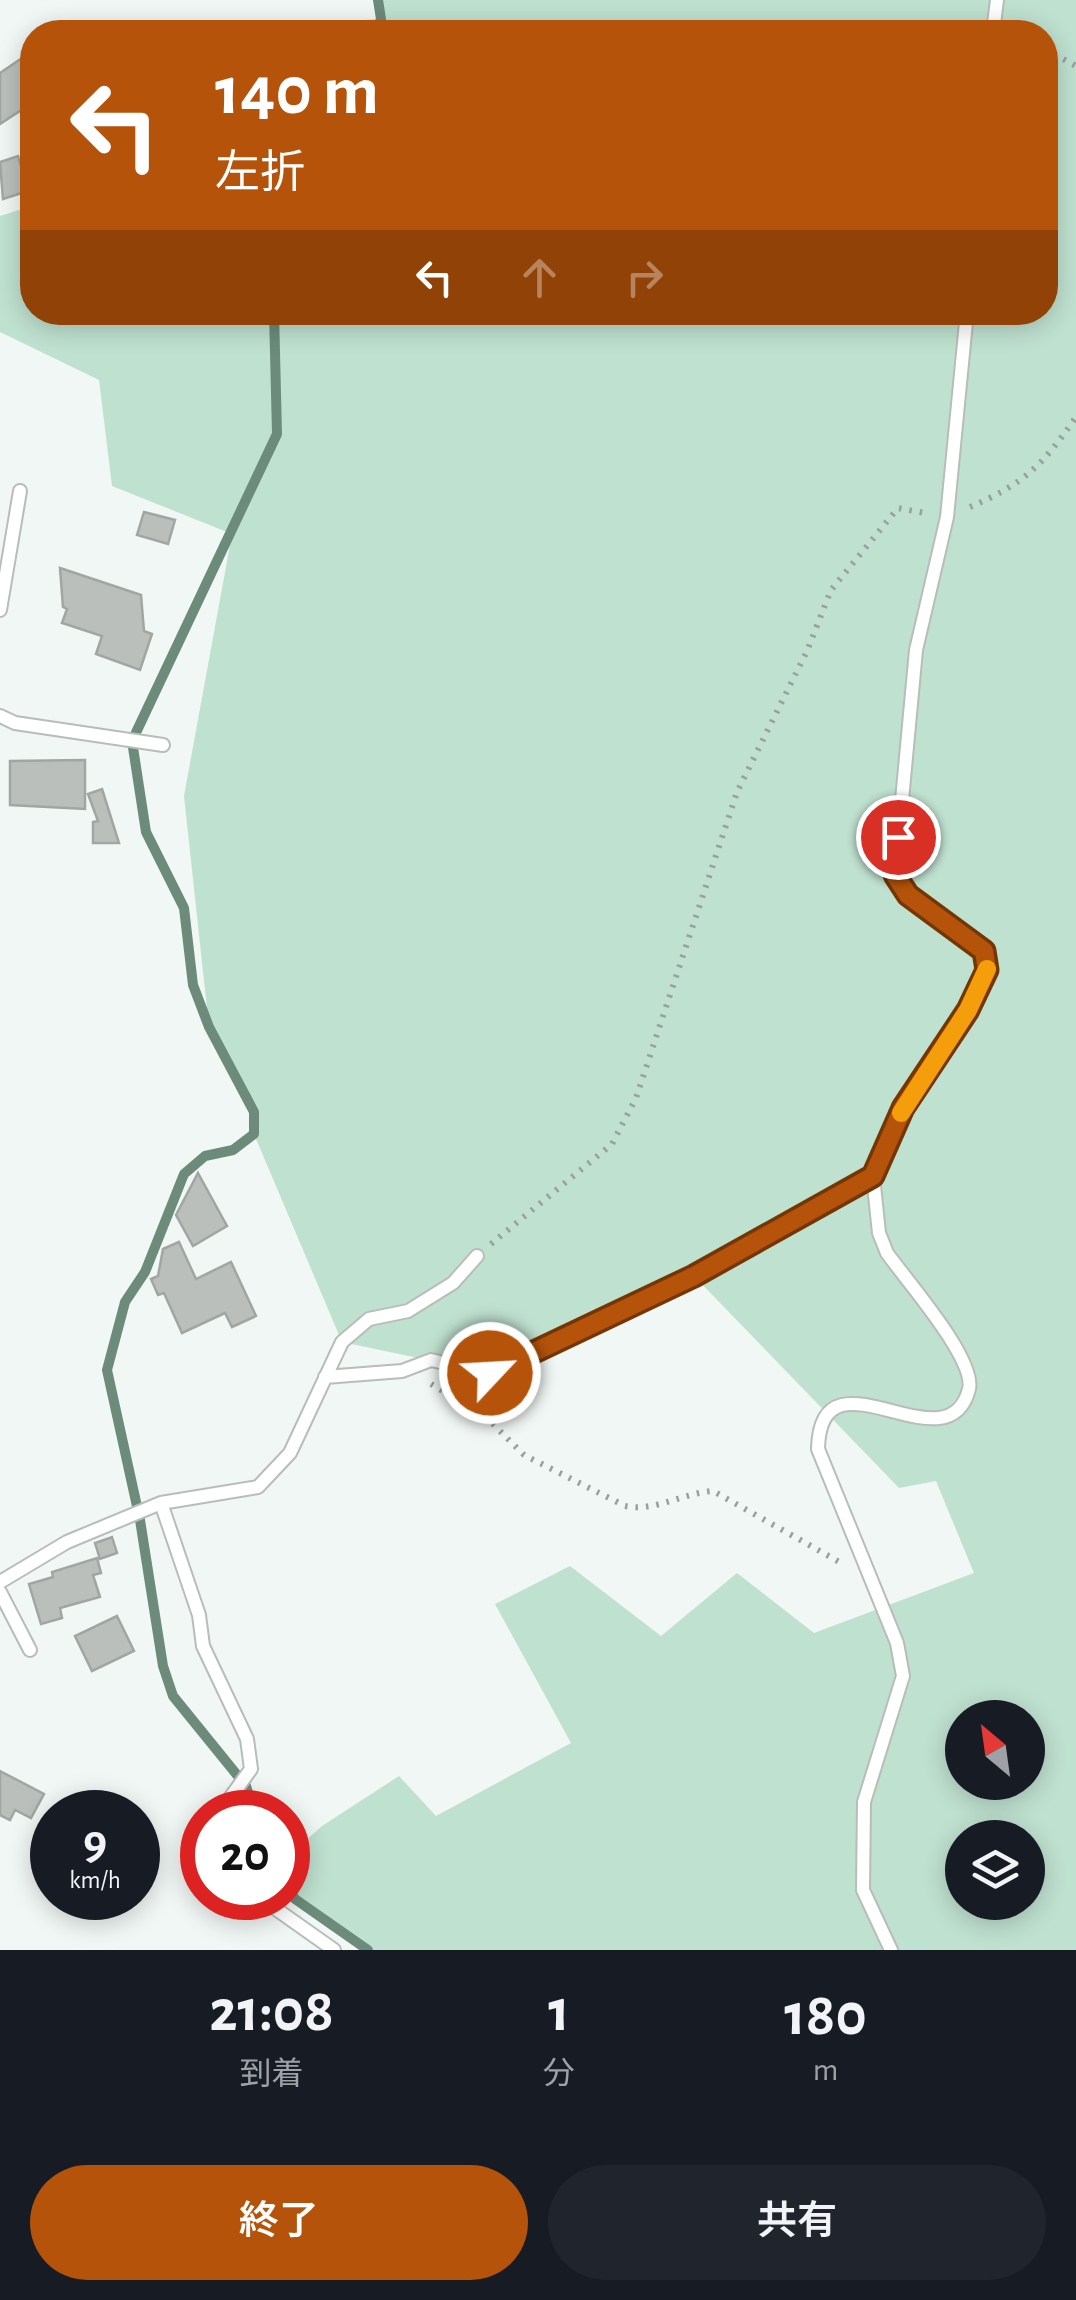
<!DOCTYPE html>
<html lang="ja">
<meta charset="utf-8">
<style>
body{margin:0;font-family:"Alegreya Sans","Noto Sans JP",sans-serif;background:#20242c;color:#f1f3f6;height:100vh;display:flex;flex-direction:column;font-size:38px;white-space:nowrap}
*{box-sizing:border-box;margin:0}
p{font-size:32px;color:#9ea1a6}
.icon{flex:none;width:55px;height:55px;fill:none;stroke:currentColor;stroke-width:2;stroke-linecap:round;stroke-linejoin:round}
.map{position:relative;height:1950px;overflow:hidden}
.panel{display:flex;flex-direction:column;background:#171b24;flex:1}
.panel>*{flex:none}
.guide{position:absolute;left:20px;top:20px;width:1038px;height:305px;border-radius:40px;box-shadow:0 5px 25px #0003;background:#b45309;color:#fff;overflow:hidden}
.needle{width:65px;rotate:331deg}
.controls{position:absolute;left:945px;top:1700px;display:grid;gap:20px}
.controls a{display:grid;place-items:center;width:100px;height:100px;border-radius:50%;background:#171b24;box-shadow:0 5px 25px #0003;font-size:50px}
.speed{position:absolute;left:30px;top:1790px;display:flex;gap:20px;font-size:50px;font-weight:700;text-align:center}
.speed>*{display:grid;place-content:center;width:130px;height:130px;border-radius:50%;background:#171b24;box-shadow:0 5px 25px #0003;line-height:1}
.speed small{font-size:25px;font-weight:400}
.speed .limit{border:15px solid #d22;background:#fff;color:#111}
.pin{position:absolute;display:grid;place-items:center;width:85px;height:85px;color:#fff;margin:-42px;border:5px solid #fff;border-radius:50%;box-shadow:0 2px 10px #0007}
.me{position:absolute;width:110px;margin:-55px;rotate:65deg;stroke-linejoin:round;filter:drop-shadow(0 0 8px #0008)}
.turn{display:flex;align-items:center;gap:35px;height:210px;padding:0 30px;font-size:45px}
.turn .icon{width:130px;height:130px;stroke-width:2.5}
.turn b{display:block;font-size:70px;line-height:85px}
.lanes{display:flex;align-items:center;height:95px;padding:0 30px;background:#0003;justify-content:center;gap:50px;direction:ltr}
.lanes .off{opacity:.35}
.eta{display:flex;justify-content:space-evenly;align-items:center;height:170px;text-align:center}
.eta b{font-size:60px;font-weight:600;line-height:70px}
.cta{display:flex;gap:20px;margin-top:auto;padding:20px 30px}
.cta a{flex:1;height:115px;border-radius:60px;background:#b45309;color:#fff;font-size:40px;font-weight:600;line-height:115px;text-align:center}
.cta a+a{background:#20242c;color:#f1f3f6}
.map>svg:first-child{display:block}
.green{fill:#bfe1d0;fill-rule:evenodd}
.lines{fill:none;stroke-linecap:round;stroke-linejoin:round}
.stream{stroke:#6c8b7b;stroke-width:10}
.building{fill:#babfbc;stroke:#a1a6a3;stroke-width:2.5}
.lane-casing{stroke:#b8bdba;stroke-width:16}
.path{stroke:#9b9f9d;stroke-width:6;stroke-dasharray:2.5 8;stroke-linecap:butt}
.lane{stroke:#fff;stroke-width:12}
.route-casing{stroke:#753606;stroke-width:25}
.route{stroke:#b45309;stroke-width:18}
.slow{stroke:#f59e0b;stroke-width:18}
</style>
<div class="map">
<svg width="1076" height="1950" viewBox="0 0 1076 1950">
<rect width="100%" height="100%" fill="#f1f7f4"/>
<!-- green -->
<path class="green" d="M378 0H1076V1950H368L295 1899 288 1888V1856L322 1826 399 1776 436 1816 571 1743 495 1604 570 1566 661 1636 737 1573 814 1633 974 1573 936 1481 899 1488 695 1277 490 1373 342 1342 254 1134V1112L209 1027 184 796 232 534 112 486 99 380 0 332V216L32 206V312H1045V32H232L236 28 380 19ZM962 1718H1028V1782H962ZM962 1838H1028V1902H962Z"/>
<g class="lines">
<!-- stream -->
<path class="stream" d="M376 32 381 19 378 0
M254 1812 246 1786 173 1696 163 1666 140 1520 107 1370 125 1302 145 1272 184 1174 205 1156 233 1150 254 1134V1112L209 1027 193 985 184 908 146 832 132 741 277 434 274 312
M288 1888 295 1899 368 1950"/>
</g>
<!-- building -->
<path class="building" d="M28 54 32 60V103L0 124V73Z
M18 156 28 191 3 199 0 162Z
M144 512 175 520 168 544 137 535Z
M60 568 141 595 144 631 152 634 140 670 96 654 102 636 62 623 67 609 63 607Z
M85 760V809L10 805V761Z
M102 789 119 843H93V822L98 821 88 794Z
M198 1173 227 1226 193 1246 176 1215Z
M179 1242 196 1279 231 1262 256 1316 232 1327 225 1313 182 1333 164 1293 158 1295 151 1279 158 1276 163 1249Z
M112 1537 117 1553 100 1559 95 1543Z
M97 1558 101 1573 93 1575 100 1597 60 1608 62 1618 41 1624 29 1584 53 1577 52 1572Z
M117 1616 134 1651 92 1671 75 1636Z
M0 1771 44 1794 31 1818 15 1810 10 1820 0 1815Z"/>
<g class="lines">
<defs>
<path id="lane" d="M993 32 997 0
M0 610 20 491
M0 716 15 723 163 745
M325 1377 402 1371 431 1360 490 1373 695 1277 873 1176
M161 1503 258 1487 290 1453 342 1342 369 1319 408 1311 453 1283 477 1256
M0 1582 67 1542 161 1503 199 1615 203 1646 247 1739 251 1769 230 1798 236 1812
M0 1592 30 1650
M271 1898 276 1909 334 1950
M891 1950 863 1890 864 1802 903 1676 897 1643 818 1449C820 1341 948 1472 969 1389 976 1359 906 1280 887 1253L879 1233 873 1176 903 1108 968 1010 987 970 984 951 908 895 895 875 916 650 947 517 967 312"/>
</defs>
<!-- lane casing -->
<use href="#lane" class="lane-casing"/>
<!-- path -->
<path class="path" d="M1045 49 1076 66
M970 507C1025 483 1042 466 1076 417
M491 1244 612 1144 636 1098 737 792 807 651 831 590 898 508 930 514
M431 1384 487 1418 524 1455 625 1506C655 1512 683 1493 713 1491L843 1564"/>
<!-- lane -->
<use href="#lane" class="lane"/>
</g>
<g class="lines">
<defs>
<path id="route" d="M490 1373 694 1276 873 1176 903 1108 968 1010 987 970 984 951 908 895 895 875 898 837"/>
</defs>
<!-- route casing -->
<use href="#route" class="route-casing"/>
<!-- route -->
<use href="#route" class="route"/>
<!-- slow -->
<path class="slow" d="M901 1113 968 1010 987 969"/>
</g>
</svg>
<div class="controls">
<a><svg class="needle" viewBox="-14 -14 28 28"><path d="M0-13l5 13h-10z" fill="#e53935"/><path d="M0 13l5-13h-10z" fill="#9ea1a6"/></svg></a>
<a><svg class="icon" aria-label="layers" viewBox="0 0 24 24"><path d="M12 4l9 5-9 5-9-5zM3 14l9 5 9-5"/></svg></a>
</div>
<div class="speed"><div>9<small>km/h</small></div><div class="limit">20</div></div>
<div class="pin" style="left:898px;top:837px;background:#d93025"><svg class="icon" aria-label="arrive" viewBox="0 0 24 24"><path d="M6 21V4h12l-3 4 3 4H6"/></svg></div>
<svg class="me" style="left:490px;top:1373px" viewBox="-20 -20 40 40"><circle r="17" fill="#b45309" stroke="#fff" stroke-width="3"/><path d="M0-11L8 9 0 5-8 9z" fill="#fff"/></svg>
<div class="guide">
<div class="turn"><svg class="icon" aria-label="left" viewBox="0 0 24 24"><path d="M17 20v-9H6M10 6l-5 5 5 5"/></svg><div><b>140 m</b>左折</div></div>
<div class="lanes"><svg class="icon" aria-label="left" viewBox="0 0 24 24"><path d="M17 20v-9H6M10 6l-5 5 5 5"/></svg><svg class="icon off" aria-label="ahead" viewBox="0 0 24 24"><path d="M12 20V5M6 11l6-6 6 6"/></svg><svg class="icon off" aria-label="right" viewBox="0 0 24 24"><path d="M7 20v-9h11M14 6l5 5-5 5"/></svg></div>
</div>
</div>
<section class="panel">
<div class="eta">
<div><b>21:08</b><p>到着</p></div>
<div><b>1</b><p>分</p></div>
<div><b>180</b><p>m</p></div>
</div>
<div class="cta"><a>終了</a><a>共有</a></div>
</section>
